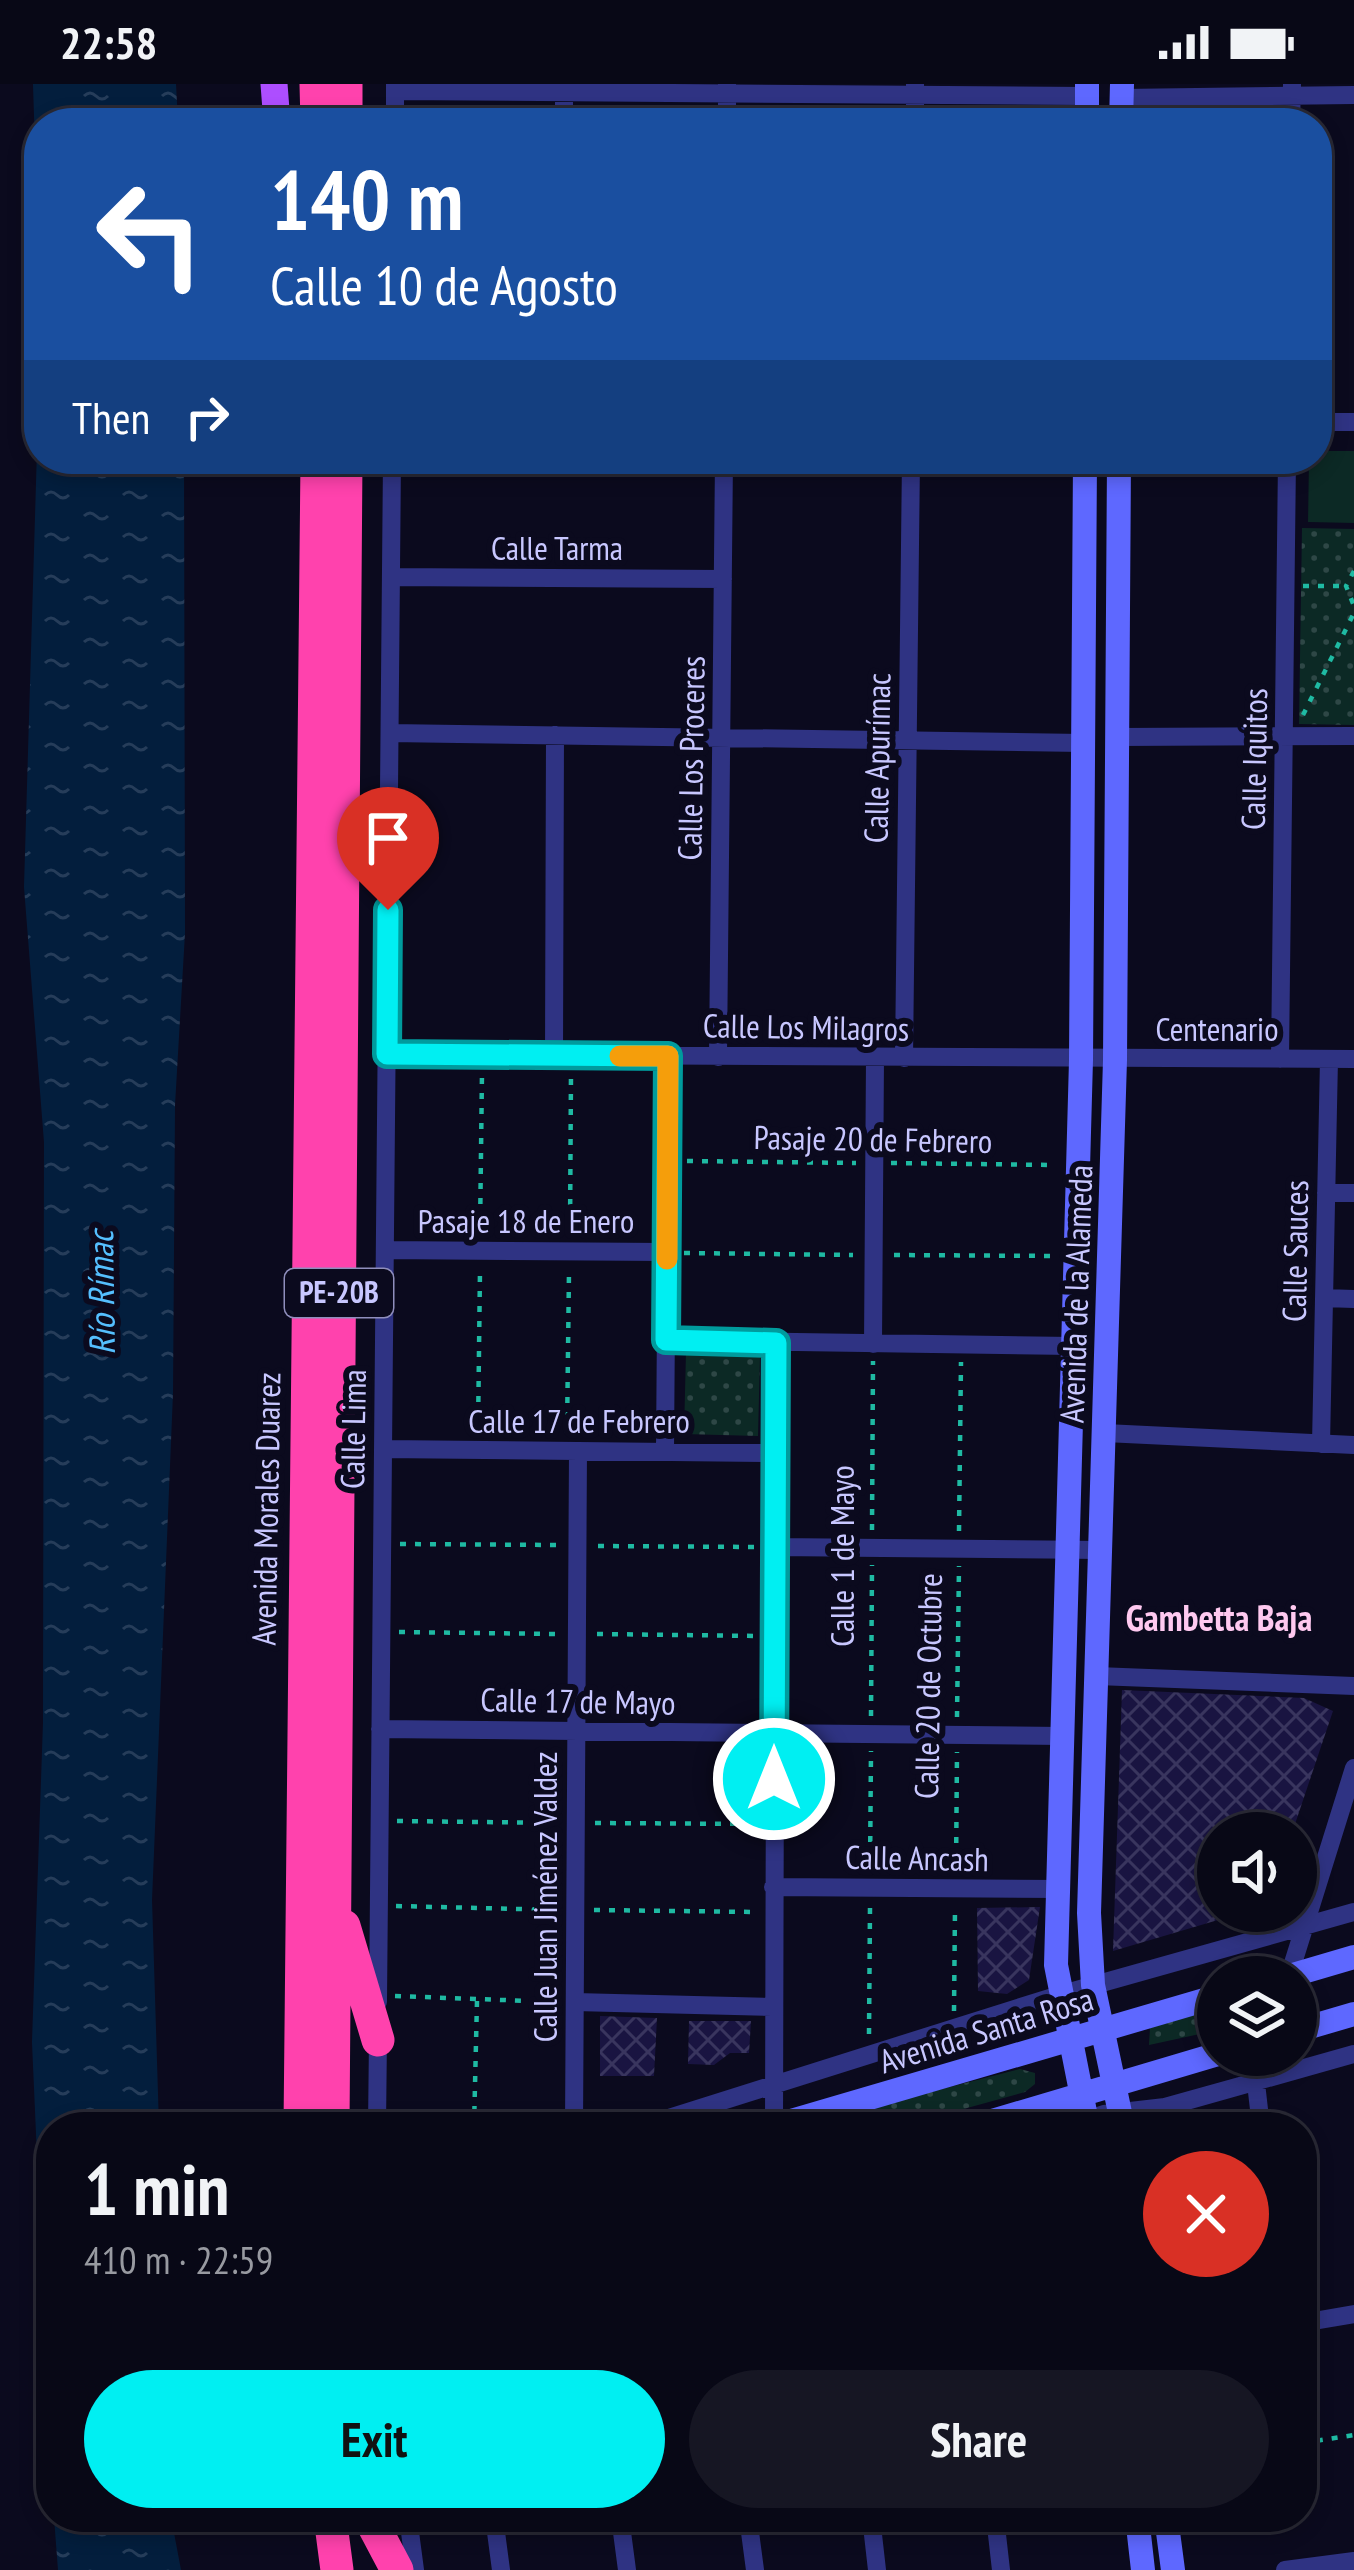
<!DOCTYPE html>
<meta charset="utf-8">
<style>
body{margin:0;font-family:"PT Sans Narrow",sans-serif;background:#161623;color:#f1f3f6;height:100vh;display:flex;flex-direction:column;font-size:45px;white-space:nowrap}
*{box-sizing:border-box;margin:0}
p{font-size:39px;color:#989aa1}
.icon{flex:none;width:66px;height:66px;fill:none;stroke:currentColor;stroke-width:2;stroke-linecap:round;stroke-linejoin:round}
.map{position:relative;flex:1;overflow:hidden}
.drawer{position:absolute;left:36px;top:2028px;width:1281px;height:420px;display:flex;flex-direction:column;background:#080816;border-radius:48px;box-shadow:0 6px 18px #0003,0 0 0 3px #292935}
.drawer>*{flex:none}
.banner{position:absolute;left:24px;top:24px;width:1308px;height:366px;border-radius:48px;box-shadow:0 6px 18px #0003,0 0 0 3px #292935;background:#1a4fa0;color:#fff;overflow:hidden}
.tools{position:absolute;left:1197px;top:1728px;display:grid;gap:24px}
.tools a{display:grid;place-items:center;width:120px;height:120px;border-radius:50%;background:#080816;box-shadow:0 6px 18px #0003,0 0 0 3px #292935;font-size:60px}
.pin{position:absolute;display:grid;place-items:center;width:102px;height:102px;color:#fff;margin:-123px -51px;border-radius:50% 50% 50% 0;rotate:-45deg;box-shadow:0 0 12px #0007}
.pin .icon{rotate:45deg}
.me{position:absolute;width:132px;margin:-66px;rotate:0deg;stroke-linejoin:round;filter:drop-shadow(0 0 9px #0008)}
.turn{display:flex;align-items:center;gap:42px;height:252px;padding:0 48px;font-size:54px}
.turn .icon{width:156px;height:156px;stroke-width:2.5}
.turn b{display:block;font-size:84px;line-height:102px}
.then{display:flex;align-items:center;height:114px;padding:0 48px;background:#0003;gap:24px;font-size:45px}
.round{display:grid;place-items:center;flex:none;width:126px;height:126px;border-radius:63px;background:#161623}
.head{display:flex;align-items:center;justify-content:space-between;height:204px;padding:0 48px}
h1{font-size:72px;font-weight:800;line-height:90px}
.primary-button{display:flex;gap:24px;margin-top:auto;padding:24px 48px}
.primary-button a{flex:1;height:138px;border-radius:72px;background:#00eff2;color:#111;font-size:48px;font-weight:800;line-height:138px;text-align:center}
.primary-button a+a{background:#161623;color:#f1f3f6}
.status{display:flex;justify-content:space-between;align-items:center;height:84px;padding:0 60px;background:#080816;direction:ltr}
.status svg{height:33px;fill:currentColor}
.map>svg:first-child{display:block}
.green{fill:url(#green-dots)}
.pitch{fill:#0c2925}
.water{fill:url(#water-ripples)}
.pier{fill:#0b0a1e}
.building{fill:url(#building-cross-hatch)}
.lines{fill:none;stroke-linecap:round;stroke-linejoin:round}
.path{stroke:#1fbaa3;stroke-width:4.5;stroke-dasharray:6 9;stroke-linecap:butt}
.street{stroke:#2f3383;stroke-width:18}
.secondary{stroke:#5e68ff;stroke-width:24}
.primary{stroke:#ad4eff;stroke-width:27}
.highway{stroke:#ff42ad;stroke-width:33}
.route-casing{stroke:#009b9d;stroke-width:30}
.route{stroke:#00eff2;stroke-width:21}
.slow{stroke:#f59e0b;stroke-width:21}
.labels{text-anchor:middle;stroke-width:12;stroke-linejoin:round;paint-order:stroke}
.shield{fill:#0b0a1e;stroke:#8f8ebc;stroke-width:3}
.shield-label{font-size:30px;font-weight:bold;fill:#c8c7ff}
.street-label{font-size:33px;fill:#c8c7ff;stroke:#0b0a1e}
.water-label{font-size:36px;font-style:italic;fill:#55bfff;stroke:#0b0a1e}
.neighbourhood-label{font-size:36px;font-weight:bold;fill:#ffc9f0;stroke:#0b0a1e}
</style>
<div class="status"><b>22:58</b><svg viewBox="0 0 49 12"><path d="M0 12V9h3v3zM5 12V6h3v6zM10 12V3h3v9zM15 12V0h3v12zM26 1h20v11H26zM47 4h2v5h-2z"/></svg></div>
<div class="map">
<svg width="1354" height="2486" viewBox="0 0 1354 2486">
<defs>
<pattern id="green-dots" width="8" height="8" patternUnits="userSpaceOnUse" patternTransform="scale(3)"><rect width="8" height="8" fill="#0c2925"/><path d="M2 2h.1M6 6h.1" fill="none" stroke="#2e4746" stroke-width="1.8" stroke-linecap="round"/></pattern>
<pattern id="water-ripples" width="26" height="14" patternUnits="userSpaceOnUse" patternTransform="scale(3)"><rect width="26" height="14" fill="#031e3d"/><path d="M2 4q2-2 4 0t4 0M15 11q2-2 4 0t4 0" fill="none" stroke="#263d5a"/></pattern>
<pattern id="building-cross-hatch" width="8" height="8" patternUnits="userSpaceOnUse" patternTransform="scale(3)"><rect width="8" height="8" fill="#191441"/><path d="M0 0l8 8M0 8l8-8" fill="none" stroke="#39355e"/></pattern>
</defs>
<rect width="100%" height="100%" fill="#0b0a1e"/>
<!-- green -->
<path class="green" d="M1302 444 1354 445V641L1299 640Z
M686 1269 760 1271 758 1352 684 1350Z
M1218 1922V1946L1149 1961 1150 1944Z
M1020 1985 1035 1989V2000L1025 2008 898 2043 860 2040 868 2024Z"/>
<!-- pitch -->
<path class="pitch" d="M1317 367H1354V439L1308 438 1309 375H1317Z"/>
<!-- water -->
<path class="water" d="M33 0H176L178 39H39V186Z
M39 299V375H184L185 849 175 1021 173 1309 152 1816 159 2043H51V2390L32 1958 43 1639 44 1058 24 803Z
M54 2433H171L181 2486H58Z"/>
<!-- pier -->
<path class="pier" d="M35 2165 51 2166V2238H37Z"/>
<!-- building -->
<path class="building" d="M1122 1606 1304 1614 1333 1627 1292 1749H1218V1836L1113 1867Z
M1040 1823 1029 1896 1007 1910 978 1907 977 1824Z
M600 1932 657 1934 654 1992H600Z
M689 1937H751L749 1969H730L714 1981 688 1980Z"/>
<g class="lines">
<!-- path -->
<path class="path" d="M1354 487 1346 502 1354 522
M1303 502H1346
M1303 631 1354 529
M687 1077 856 1079
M891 1079 1054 1081
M480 1150 482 988
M570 1151 571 989
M684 1169 853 1171
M894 1171 1057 1172
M478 1348 480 1186
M567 1349 569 1187
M872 1446 873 1277
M959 1447 961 1278
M400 1460 556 1461
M598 1462 754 1463
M399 1548 556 1550
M597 1550 760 1552
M871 1632 872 1481
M957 1633 959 1482
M397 1737 560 1739
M595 1739 758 1740
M870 1788 871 1667
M956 1789 957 1668
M396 1822 559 1826
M594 1826 757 1828
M395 1912 557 1918
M954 1927 955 1824
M869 1950 870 1823
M474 2043 477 1917
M1302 2359 1354 2351"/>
<!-- street -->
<path class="street" d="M564 0V39
M395 7 1087 12
M1121 14 1354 11
M395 39V0
M727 39V0
M915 39V0
M1291 39 1292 0
M1317 338H1354
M391 493 723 495
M390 649 1083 659
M1117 653 1354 652
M387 970 1354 975
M554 971 555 651
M718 973 724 375
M904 974 911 375
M1280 975 1287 375
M1326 1109H1354
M385 1166 666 1168
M1324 1214 1354 1215
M666 1256 1073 1262
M873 1260 875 974
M1105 1349 1354 1361
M1321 1360 1329 975
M383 1365 776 1369
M665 1367 668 972
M775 1463 1102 1466
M1097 1592 1354 1602
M380 1645 1063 1652
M773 1803 1060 1805
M1289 1892 1354 1684
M378 1918 392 375
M575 1918 772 1923
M1256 1999 1261 2043
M377 2043 378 1952
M574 2043 578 1367
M640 2043 1059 1911 1354 1828
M774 2043 776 1259
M1067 2043 1104 2030 1165 2023 1354 1970
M1302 2239 1354 2230
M408 2433 415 2486
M494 2433 501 2486
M620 2433 627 2486
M748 2433 755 2486
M871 2433 877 2486
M995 2433 1001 2486
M1285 2486 1354 2477"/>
<!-- secondary -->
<path class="secondary" d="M1087 39V0
M1121 39 1122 0
M1085 375 1081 976 1056 1881 1088 2043
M1119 375 1115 976 1089 1829 1093 1901 1123 2043
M1286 1893 1354 1873
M1296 1947 1354 1930
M774 2042 1218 1912
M972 2043 1218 1970
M1137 2433 1143 2486
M1166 2433 1173 2486"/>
<!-- primary -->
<path class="primary" d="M274 0 277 39"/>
<!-- highway -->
<path class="highway" d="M316 0 317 39
M346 0V39
M344 1842 378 1956
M300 2043 317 375
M333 2043 346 375
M330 2433 337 2486
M369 2433 397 2486"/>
</g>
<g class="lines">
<defs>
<path id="route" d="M388 826 387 970 668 972 666 1256 776 1259 774 1695"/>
</defs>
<!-- route casing -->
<use href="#route" class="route-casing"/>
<!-- route -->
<use href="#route" class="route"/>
<!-- slow -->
<path class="slow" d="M620 972H668L667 1175"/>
</g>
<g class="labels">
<!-- shield labels -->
<rect class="shield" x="285" y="1185" width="108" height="48" rx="9"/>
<g class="shield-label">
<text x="339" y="1219">PE-20B</text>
</g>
<!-- street labels -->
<g class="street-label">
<text x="557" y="476">Calle Tarma</text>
<text transform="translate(691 674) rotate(-89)" y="12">Calle Los Proceres</text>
<text transform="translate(877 674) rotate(-89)" y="12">Calle Apurímac</text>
<text transform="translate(1254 675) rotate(-89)" y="12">Calle Iquitos</text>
<text transform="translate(806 943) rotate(1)" y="12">Calle Los Milagros</text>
<text x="1217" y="957">Centenario</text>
<text transform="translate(873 1055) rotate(1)" y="12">Pasaje 20 de Febrero</text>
<text x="526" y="1149">Pasaje 18 de Enero</text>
<text transform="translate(1295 1167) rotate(-89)" y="12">Calle Sauces</text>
<text transform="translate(1076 1210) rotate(-88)" y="12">Avenida de la Alameda</text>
<text x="579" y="1349">Calle 17 de Febrero</text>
<text transform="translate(353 1345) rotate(-89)" y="12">Calle Lima</text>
<text transform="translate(266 1425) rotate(-89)" y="12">Avenida Morales Duarez</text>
<text transform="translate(842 1472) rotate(-90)" y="12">Calle 1 de Mayo</text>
<text transform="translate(928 1602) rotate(-89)" y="12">Calle 20 de Octubre</text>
<text transform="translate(578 1617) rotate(1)" y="12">Calle 17 de Mayo</text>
<text transform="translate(917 1774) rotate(1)" y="12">Calle Ancash</text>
<text transform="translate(545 1813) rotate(-90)" y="12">Calle Juan Jiménez Valdez</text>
<text transform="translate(986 1946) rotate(-17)" y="12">Avenida Santa Rosa</text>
</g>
<!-- water labels -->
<g class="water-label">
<text transform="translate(101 1209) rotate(-91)" y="13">Río Rímac</text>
</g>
<!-- neighbourhood labels -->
<g class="neighbourhood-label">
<text x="1219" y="1547">Gambetta Baja</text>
</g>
</g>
</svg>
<div class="tools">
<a><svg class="icon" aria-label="sound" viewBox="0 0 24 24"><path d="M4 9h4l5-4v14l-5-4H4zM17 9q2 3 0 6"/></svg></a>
<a><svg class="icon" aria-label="layers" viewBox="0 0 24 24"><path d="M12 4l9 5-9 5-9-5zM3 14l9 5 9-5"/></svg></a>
</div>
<div class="pin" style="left:388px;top:826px;background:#d93025"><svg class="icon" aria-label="arrive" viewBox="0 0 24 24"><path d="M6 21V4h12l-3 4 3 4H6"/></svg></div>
<svg class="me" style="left:774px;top:1695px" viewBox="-20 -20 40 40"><circle r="17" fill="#00eff2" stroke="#fff" stroke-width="3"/><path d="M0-11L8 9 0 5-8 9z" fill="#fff"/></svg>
<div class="banner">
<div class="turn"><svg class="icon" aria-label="left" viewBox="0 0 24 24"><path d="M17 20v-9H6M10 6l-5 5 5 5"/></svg><div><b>140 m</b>Calle 10 de Agosto</div></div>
<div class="then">Then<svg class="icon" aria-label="right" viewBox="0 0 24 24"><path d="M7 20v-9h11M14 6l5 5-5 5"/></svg></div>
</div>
<section class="drawer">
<div class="head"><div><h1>1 min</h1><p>410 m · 22:59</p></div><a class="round" style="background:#d93025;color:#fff"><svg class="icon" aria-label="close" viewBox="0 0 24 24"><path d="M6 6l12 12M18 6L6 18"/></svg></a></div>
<div class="primary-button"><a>Exit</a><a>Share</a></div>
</section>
</div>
